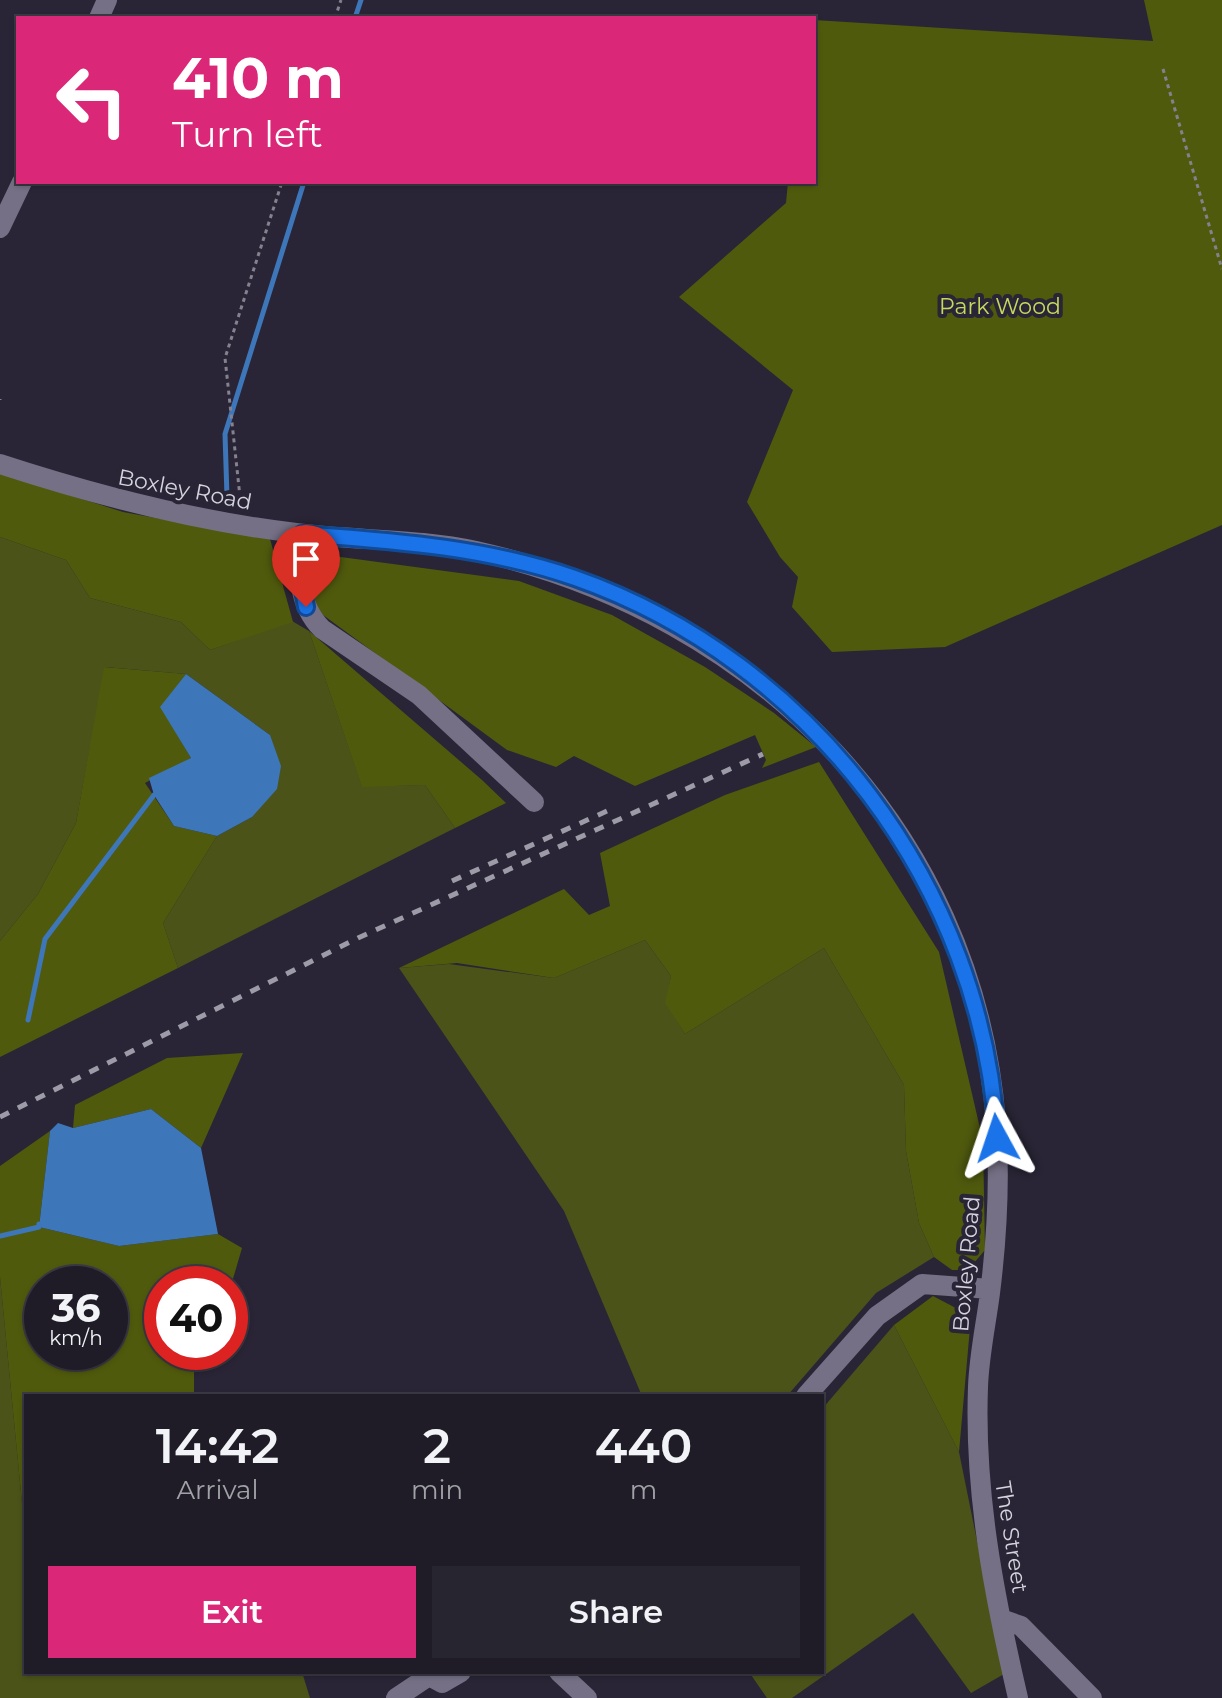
<!DOCTYPE html>
<style>
body{margin:0;font-family:Montserrat,sans-serif;background:#272530;color:#f1f3f6;height:100vh;display:flex;flex-direction:column;font-size:30px;white-space:nowrap}
*{box-sizing:border-box;margin:0}
p{font-size:26px;color:#a1a1a8}
.icon{flex:none;width:44px;height:44px;fill:none;stroke:currentColor;stroke-width:2;stroke-linecap:round;stroke-linejoin:round}
.map{position:relative;flex:1;overflow:hidden}
.drawer{position:absolute;left:24px;top:1394px;width:800px;height:280px;display:flex;flex-direction:column;background:#1f1c28;border-radius:0px;box-shadow:0 2px 6px #0004,0 0 0 2px #3c3a45}
.drawer>*{flex:none}
.hud{position:absolute;left:16px;top:16px;width:800px;height:168px;border-radius:0px;box-shadow:0 2px 6px #0004,0 0 0 2px #3c3a45;background:#db2777;color:#fff;overflow:hidden}
.speed{position:absolute;left:24px;top:1266px;display:flex;gap:16px;font-size:40px;font-weight:700;text-align:center}
.speed>*{display:grid;place-content:center;width:104px;height:104px;border-radius:50%;background:#1f1c28;box-shadow:0 2px 6px #0004,0 0 0 2px #3c3a45;line-height:1}
.speed small{font-size:20px;font-weight:400}
.speed .limit{border:12px solid #d22;background:#fff;color:#111}
.pin{position:absolute;display:grid;place-items:center;width:68px;height:68px;color:#fff;margin:-82px -34px;border-radius:50% 50% 50% 0;rotate:-45deg;box-shadow:0 0 8px #0007}
.pin .icon{rotate:45deg}
.me{position:absolute;width:88px;margin:-44px;rotate:355deg;stroke-linejoin:round;filter:drop-shadow(0 0 6px #0008)}
.turn{display:flex;align-items:center;gap:28px;height:168px;padding:0 24px;font-size:36px}
.turn .icon{width:104px;height:104px;stroke-width:2.5}
.turn b{display:block;font-size:56px;line-height:68px}
.eta{display:flex;justify-content:space-evenly;align-items:center;height:136px;text-align:center}
.eta b{font-size:48px;font-weight:600;line-height:56px}
.button{display:flex;gap:16px;margin-top:auto;padding:16px 24px}
.button a{flex:1;height:92px;border-radius:0px;background:#db2777;color:#fff;font-size:32px;font-weight:600;line-height:92px;text-align:center}
.button a+a{background:#272530;color:#f1f3f6}
.map>svg:first-child{display:block}
.green{fill:#4b5319}
.forest{fill:#505a0d;fill-rule:evenodd}
.water{fill:#3d77ba}
.lines{fill:none;stroke-linecap:round;stroke-linejoin:round}
.stream{stroke:#3d77ba;stroke-width:5}
.path{stroke:#858290;stroke-width:3;stroke-dasharray:4 4;stroke-linecap:butt}
.minor{stroke:#757085;stroke-width:20}
.rail{stroke:#9e9ba8;stroke-width:5;stroke-dasharray:10 10;stroke-linecap:butt}
.route-casing{stroke:#114b97;stroke-width:20}
.route{stroke:#1a73e8;stroke-width:14}
.labels{text-anchor:middle;stroke-width:8;stroke-linejoin:round;paint-order:stroke}
.park-label{font-size:22px;fill:#c5d95c;stroke:#292536}
.street-label{font-size:22px;fill:#d5d3de;stroke:#292536}
</style>
<div class="map">
<svg width="1222" height="1698" viewBox="0 0 1222 1698">
<rect width="100%" height="100%" fill="#292536"/>
<!-- green -->
<path class="green" d="M0 537 66 560 90 598 181 622 210 650 292 621 309 631 362 786 425 785 455 828 178 968 163 923 217 836 252 817 270 735 186 674 105 667 76 823 38 894 0 941Z
M645 940 671 976 666 1003 685 1034 824 948 904 1085 906 1151 919 1223 934 1257 876 1293 787 1396H642L564 1211 399 968 449 964 554 978Z
M0 1277 26 1544V1672H302L310 1698H0Z
M894 1325 959 1452 1004 1674 971 1693 913 1613 792 1698H767L749 1672H822V1409Z"/>
<!-- forest -->
<path class="forest" d="M1144 0H1222V525L945 647 832 652 792 607 798 577 780 557 747 502 793 390 679 297 786 203 788 182H814V20L1153 41Z
M0 473 123 512 270 539 293 622 210 650 181 622 90 598 66 560 0 537Z
M311 553 519 581 612 615 705 667 774 713 816 747 762 768 766 760 755 735 635 786 574 756 556 767 507 750 319 612 309 590Z
M309 631 482 780 506 803 455 828 425 785 362 787Z
M104 667 186 674 161 707 191 758 145 783 174 826 217 836 163 923 178 968 0 1057V941L38 894 76 823Z
M819 762 939 952 983 1141 985 1250 968 1270H952L934 1257 919 1223 906 1151 904 1085 824 948 685 1034 665 1003 671 976 645 940 554 978 457 963 399 968 564 889 589 915 610 906 600 853 725 795Z
M243 1053 201 1148 151 1109 73 1128 75 1105 167 1058Z
M50 1131 39 1227 119 1246 218 1234 242 1248 230 1289V1284H162V1352H194V1396H26V1544L0 1277V1166ZM42 1284H110V1352H42Z
M933 1296 971 1316 959 1452 894 1325Z"/>
<!-- water -->
<path class="water" d="M186 674 270 735 281 766 277 789 252 817 217 836 174 826 154 795 149 778 191 758 160 707Z
M151 1109 201 1148 218 1234 119 1246 39 1227 50 1131 58 1123 73 1128Z"/>
<g class="lines">
<!-- stream -->
<path class="stream" d="M355 18 361 0
M227 497 225 434 304 182
M28 1020 45 939 154 795
M0 1236 39 1227V1224"/>
<!-- path -->
<path class="path" d="M335 18 341 0
M1163 69 1222 269
M0 400V399
M241 506 225 358 282 182"/>
<!-- minor -->
<path class="minor" d="M99 18 107 0
M0 228 22 182
M0 464C98 496 194 521 296 533 356 541 417 538 476 551 756 614 973 828 996 1122 1000 1178 997 1237 990 1293 986 1324 979 1356 978 1387 974 1493 994 1595 1018 1698
M302 534C297 567 297 604 322 629L419 695 534 802
M806 1396 877 1316 922 1284 990 1289
M1001 1619 1021 1626 1092 1698
M559 1672 587 1698
M396 1698 429 1676 442 1683 461 1672"/>
<!-- rail -->
<path class="rail" d="M452 881 616 807
M0 1117 358 938 763 754"/>
</g>
<g class="lines">
<defs>
<path id="route" d="M306 607 298 562 302 534C395 541 486 547 575 578 812 661 983 888 997 1138"/>
</defs>
<!-- route casing -->
<use href="#route" class="route-casing"/>
<!-- route -->
<use href="#route" class="route"/>
</g>
<g class="labels">
<!-- park labels -->
<g class="park-label">
<text x="1000" y="314">Park Wood</text>
</g>
<!-- street labels -->
<g class="street-label">
<text transform="translate(185 489) rotate(11)" y="8">Boxley Road</text>
<text transform="translate(966 1264) rotate(-85)" y="8">Boxley Road</text>
<text transform="translate(1012 1537) rotate(81)" y="8">The Street</text>
</g>
</g>
</svg>
<div class="speed"><div>36<small>km/h</small></div><div class="limit">40</div></div>
<div class="pin" style="left:306px;top:607px;background:#d93025"><svg class="icon" aria-label="arrive" viewBox="0 0 24 24"><path d="M6 21V4h12l-3 4 3 4H6"/></svg></div>
<svg class="me" style="left:997px;top:1138px" viewBox="-20 -20 40 40"><path d="M0-17L14 15 0 8-14 15z" fill="#1a73e8" stroke="#fff" stroke-width="4"/></svg>
<div class="hud">
<div class="turn"><svg class="icon" aria-label="left" viewBox="0 0 24 24"><path d="M17 20v-9H6M10 6l-5 5 5 5"/></svg><div><b>410 m</b>Turn left</div></div>
</div>
<section class="drawer">
<div class="eta">
<div><b>14:42</b><p>Arrival</p></div>
<div><b>2</b><p>min</p></div>
<div><b>440</b><p>m</p></div>
</div>
<div class="button"><a>Exit</a><a>Share</a></div>
</section>
</div>
